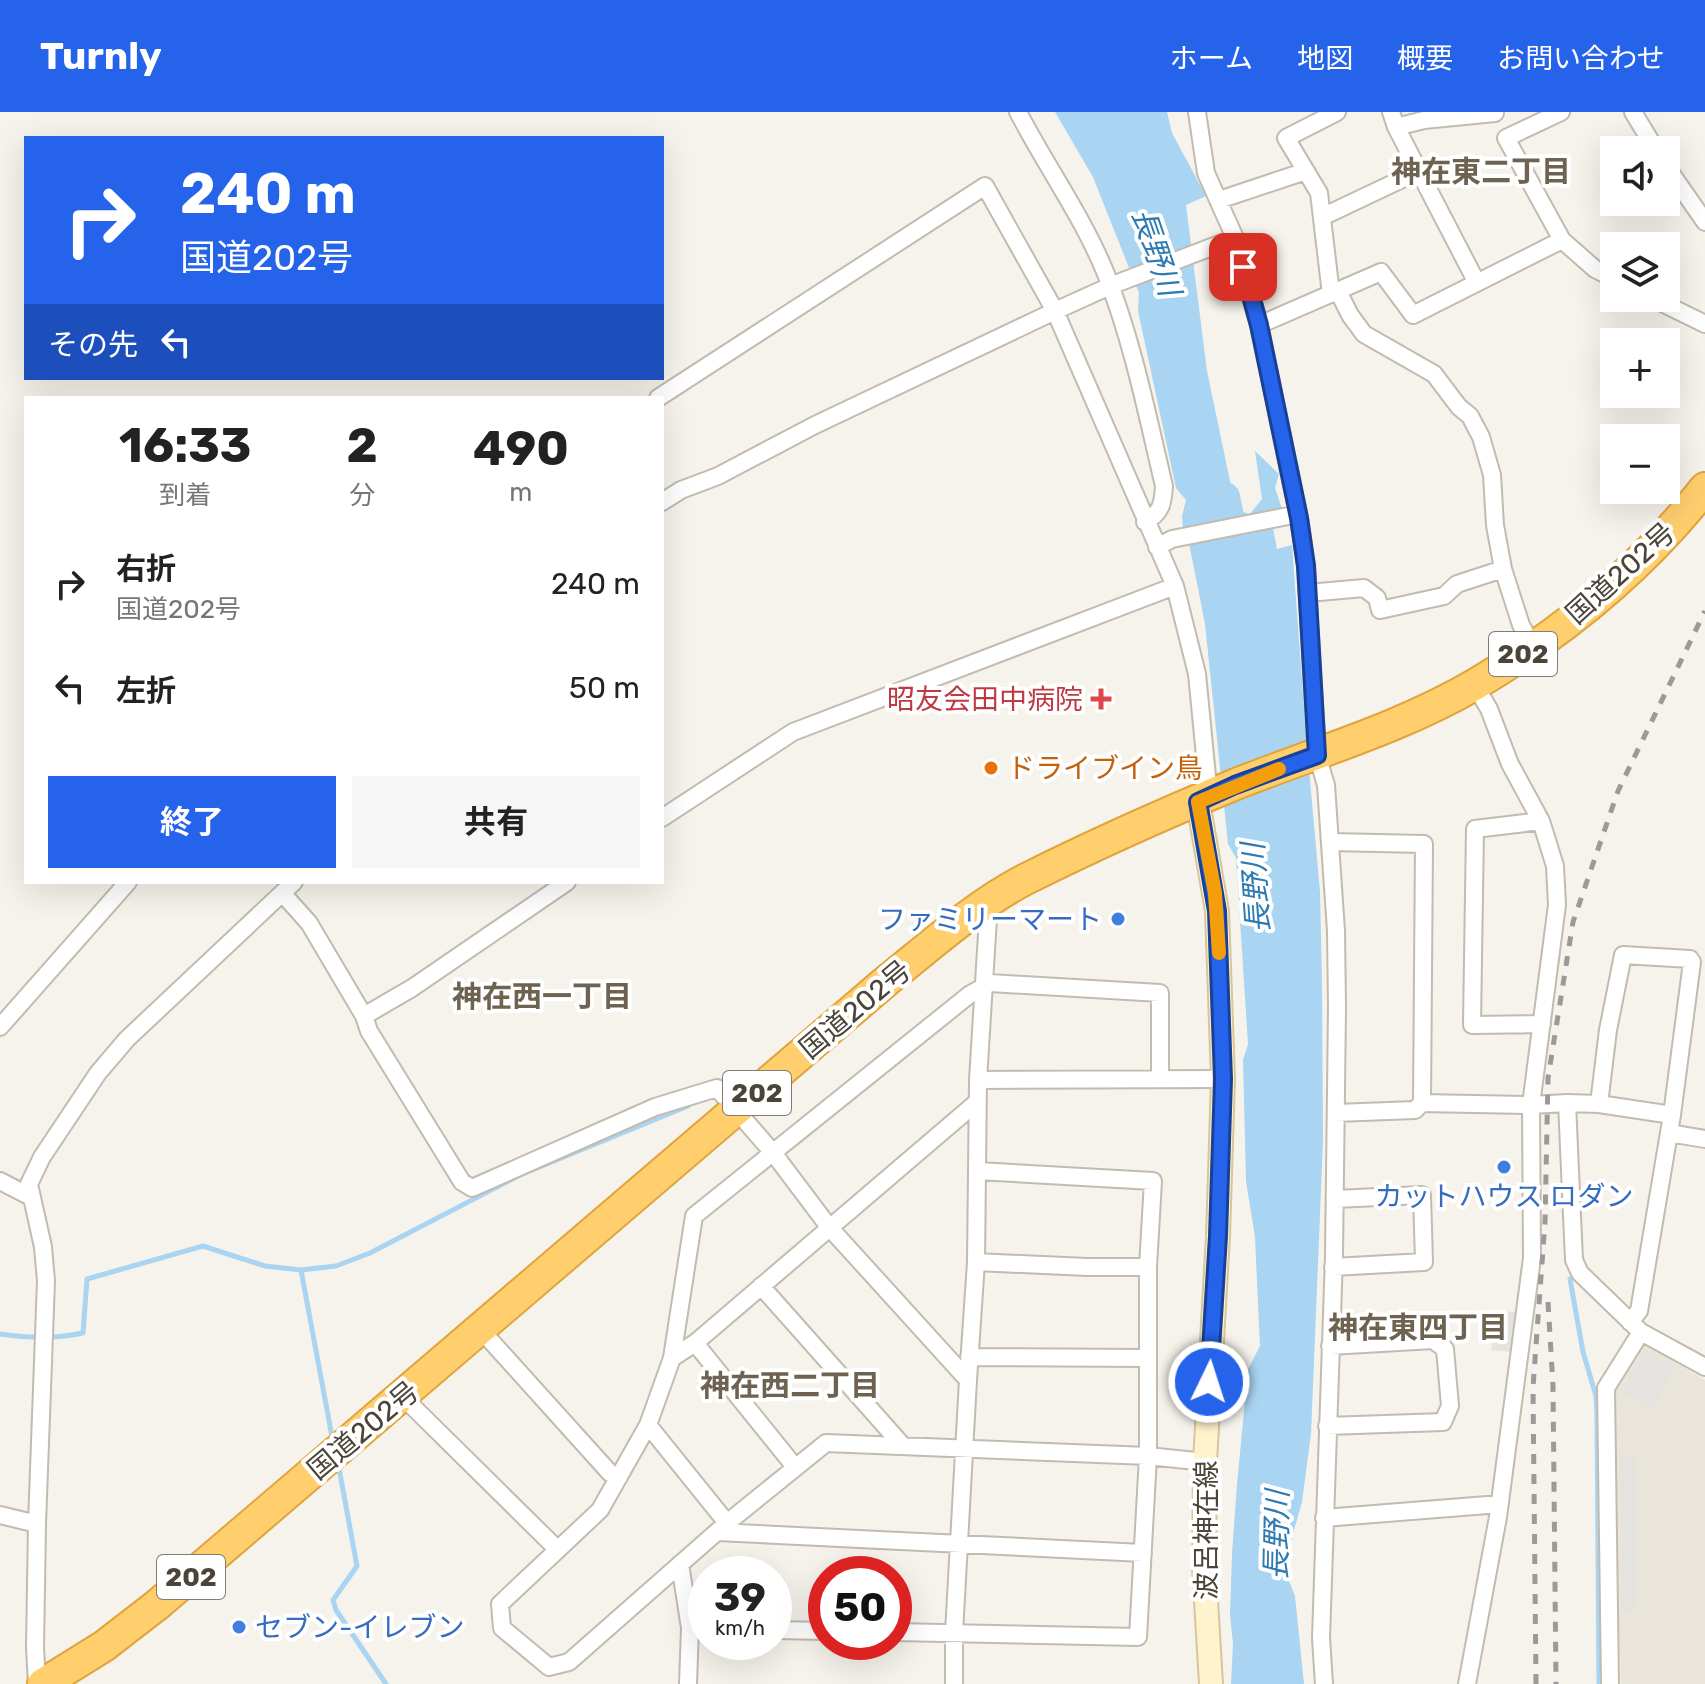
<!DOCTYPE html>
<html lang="ja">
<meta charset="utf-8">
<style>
body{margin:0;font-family:Rubik,"Noto Sans JP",sans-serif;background:#f6f6f6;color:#222;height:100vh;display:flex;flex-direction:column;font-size:30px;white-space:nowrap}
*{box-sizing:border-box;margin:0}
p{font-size:26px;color:#767676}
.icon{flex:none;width:44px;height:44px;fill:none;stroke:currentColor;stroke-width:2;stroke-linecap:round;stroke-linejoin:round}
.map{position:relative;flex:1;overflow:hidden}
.side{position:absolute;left:24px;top:284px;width:640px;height:488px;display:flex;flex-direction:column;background:#fff;border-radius:0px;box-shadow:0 8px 32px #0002}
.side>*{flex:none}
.banner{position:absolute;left:24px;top:24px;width:640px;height:244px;border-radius:0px;box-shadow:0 8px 32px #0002;background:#2563eb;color:#fff;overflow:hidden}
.tools{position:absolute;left:1600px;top:24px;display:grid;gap:16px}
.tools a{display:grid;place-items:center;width:80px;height:80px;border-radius:0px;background:#fff;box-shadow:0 8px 32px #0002;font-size:40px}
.speed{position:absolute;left:688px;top:1444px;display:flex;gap:16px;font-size:40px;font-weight:700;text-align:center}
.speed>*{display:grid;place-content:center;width:104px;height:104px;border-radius:50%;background:#fff;box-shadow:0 8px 32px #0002;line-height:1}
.speed small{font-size:20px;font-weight:400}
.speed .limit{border:12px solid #d22;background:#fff;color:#111}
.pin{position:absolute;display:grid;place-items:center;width:68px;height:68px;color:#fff;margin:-34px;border-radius:16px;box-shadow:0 4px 12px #0006}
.me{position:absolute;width:88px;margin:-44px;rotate:4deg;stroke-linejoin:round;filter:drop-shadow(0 0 6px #0008)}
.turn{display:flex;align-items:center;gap:28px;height:168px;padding:0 24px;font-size:36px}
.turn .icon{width:104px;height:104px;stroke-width:2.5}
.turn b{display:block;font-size:56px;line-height:68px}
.then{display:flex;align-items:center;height:76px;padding:0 24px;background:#0003;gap:16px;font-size:30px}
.eta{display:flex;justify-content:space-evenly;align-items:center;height:136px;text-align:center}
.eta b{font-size:48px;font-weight:700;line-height:56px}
.button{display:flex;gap:16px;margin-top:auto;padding:16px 24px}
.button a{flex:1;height:92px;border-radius:0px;background:#2563eb;color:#fff;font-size:32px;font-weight:700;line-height:92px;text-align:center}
.button a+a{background:#f6f6f6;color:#222}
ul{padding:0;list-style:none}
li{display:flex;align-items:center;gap:24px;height:104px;padding:0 24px}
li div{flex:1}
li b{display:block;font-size:30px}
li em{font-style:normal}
header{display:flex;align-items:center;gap:48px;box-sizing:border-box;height:112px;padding:0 40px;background:#2563eb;color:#fff}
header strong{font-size:38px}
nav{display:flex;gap:44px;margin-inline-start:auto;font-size:28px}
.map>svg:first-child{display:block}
.residential{fill:#eae5da}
.parking{fill:#e5e3e0}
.water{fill:#a9d4f2}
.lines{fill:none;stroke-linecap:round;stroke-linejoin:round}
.stream{stroke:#a9d4f2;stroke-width:5}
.river{stroke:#a9d4f2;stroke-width:30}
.street-casing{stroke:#c2bbae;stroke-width:20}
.secondary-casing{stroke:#d6c79b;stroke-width:26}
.highway-casing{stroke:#e0a43c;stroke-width:34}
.street{stroke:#fff;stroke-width:16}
.secondary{stroke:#fff3cd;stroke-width:22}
.highway{stroke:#ffcf6e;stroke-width:30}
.rail{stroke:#9a9a9a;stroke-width:5;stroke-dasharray:10 10;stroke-linecap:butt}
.route-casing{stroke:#184099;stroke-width:20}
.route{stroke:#2563eb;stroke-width:14}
.slow{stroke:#f59e0b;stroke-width:14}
.health-dot{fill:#e0444e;stroke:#fff;stroke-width:3}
.food-dot{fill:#e8710a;stroke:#fff;stroke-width:3}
.shop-dot{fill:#3f7fe0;stroke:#fff;stroke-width:3}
.labels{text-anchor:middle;stroke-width:8;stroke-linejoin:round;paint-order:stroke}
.shield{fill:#fff;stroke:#817c74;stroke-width:2}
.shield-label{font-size:26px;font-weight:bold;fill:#4b4439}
.street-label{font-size:28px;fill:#4b4439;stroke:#fff}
.health-label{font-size:28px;fill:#be3a42;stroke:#fff;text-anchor:end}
.food-label{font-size:28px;fill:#c56008;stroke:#fff;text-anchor:start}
.shop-label{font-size:28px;fill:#366cbe;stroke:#fff;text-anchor:end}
.neighbourhood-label{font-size:30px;font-weight:bold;fill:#6e6250;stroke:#fff}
.water-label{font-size:30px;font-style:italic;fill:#2e7ab2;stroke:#fff}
</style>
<header>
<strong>Turnly</strong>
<nav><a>ホーム</a><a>地図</a><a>概要</a><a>お問い合わせ</a></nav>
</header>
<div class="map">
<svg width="1705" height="1572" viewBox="0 0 1705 1572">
<rect width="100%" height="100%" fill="#f6f3ec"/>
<!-- residential -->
<path class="residential" d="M1642 1230 1705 1268V1572H1621L1611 1274Z"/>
<!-- parking -->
<path class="parking" d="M1499 1199 1515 1200 1511 1240 1491 1238Z
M1645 1238 1675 1257 1651 1299 1621 1280Z
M1620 1345 1635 1346 1636 1498 1622 1499Z"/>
<!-- water -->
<path class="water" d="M1055 0H1167L1172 21 1206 84 1186 93 1207 259 1236 398 1250 402 1262 387 1255 339 1279 362 1275 376 1282 397 1183 416 1182 404 1186 388 1176 376 1138 199 1139 181 1093 65Z
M1273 416 1277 437 1292 433 1306 623 1320 780 1322 868 1323 1029 1311 1322 1302 1390 1290 1432 1289 1469 1295 1484 1304 1572H1231L1233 1532 1230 1503 1232 1442 1237 1372 1248 1257 1260 1234 1255 1125 1246 1069 1243 948 1248 932 1236 746 1228 732 1205 512 1189 431 1221 424 1225 446 1245 441 1244 422Z"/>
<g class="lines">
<!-- stream -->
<path class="stream" d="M301 1158 333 1330
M1570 1167 1583 1240 1596 1284 1597 1303 1599 1572
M0 1222C29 1226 54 1227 83 1221L87 1167 203 1134 265 1154 301 1158 336 1154 370 1141 520 1063 688 994
M338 1351 357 1454 333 1488 336 1498 386 1572"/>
<!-- river -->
<path class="river" d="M1225 385 1245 483"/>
<defs>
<path id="street" d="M1018 0C1046 54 1083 105 1106 162 1133 231 1147 302 1164 374 1163 392 1161 401 1145 410
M1197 0 1206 61 1235 126 1259 213 1299 406 1306 454 1317 643 1326 673 1336 819 1337 895 1334 1144 1321 1526 1324 1572
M1391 0 1396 15 1477 171
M1561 0 1506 26 1562 128 1595 157 1614 167
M1633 0 1656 38
M1396 15 1424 8 1495 1
M1666 54 1705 110
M1219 88 1306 59
M1322 105 1419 59
M1338 179 1350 203 1364 222 1434 262 1459 295 1470 304 1481 325 1492 363 1495 413 1503 457 1521 513 1533 535
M1331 182 1319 81 1286 26 1337 0
M1652 186 1705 212
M1259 213 1381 160 1413 203 1562 128
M658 286 985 74 1055 199 1175 474 1197 562 1209 685
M662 390 681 378 718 364 815 313 1055 199 1110 174 1235 126
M1157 435 1172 427 1298 402
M1308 481 1364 476 1377 486 1380 498 1444 484 1457 472 1503 457
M662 706 793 620 1175 474
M1541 709 1475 717 1472 913 1542 912
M1330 730 1424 732 1422 991
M283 782 309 811 364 904 412 876 567 770
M364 904 369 919 462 1070 472 1076 655 995 717 976 774 1042 829 1115 968 1268 954 1521V1572
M0 915 128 770
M1160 967V881L990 871 969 883 694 1104 672 1246 648 1313 600 1398 500 1492 502 1516 549 1555 569 1550 727 1411 826 1331 1148 1344 1205 1350
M978 968 1223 967
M1567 991 1599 992 1672 1003
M1599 992 1608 918 1623 843 1690 847 1692 850 1672 1003 1639 1199 1630 1210
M1336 1001 1415 998 1422 991 1531 993 1567 991 1574 1148 1580 1161 1641 1220 1705 1255
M1669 1021 1705 1027
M0 1069 31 1085
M976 1150 1087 1155H1148
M1333 1155 1424 1150 1422 1083 1335 1087
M761 1174 903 1334
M481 1218 610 1361 619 1365
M695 1231 795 1355
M969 1245 1148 1246
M672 1246 695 1231 977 990
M968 1268 976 1150 978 968 989 790
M402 1284 558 1438
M648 1313 727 1411
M1327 1314 1443 1310 1450 1294 1445 1237 1433 1228 1330 1234
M0 1403 37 1412
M1324 1406 1500 1392
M717 1420 1143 1441
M680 1452 690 1516 688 1572
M774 1518 826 1519
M894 1520 1138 1525 1148 1344V1155L1153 1069 978 1059
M37 1572 35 1536 37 1412 46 1169 43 1135 29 1072 42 1045 98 961 127 927 294 770
M1467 1572 1498 1405 1532 1146 1531 993 1557 793 1555 754 1541 709 1510 652 1489 597 1475 573
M1610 1572 1606 1276 1641 1220"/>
<path id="secondary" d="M1198 690 1217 799 1223 967 1218 1124 1205 1350 1204 1455 1211 1572"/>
<path id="highway" d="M43 1572 104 1534 157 1493 884 871C929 835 974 794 1026 767 1092 734 1168 700 1236 672 1317 640 1401 616 1476 572 1564 520 1642 456 1705 376"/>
</defs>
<!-- street casing -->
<use href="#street" class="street-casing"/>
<!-- secondary casing -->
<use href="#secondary" class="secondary-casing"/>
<!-- highway casing -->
<use href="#highway" class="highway-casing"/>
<!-- street -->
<use href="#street" class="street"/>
<!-- secondary -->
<use href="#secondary" class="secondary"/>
<!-- highway -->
<use href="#highway" class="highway"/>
<!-- rail -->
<path class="rail" d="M1548 1190 1553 1274 1556 1572
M1536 1572 1533 1275 1545 1110 1548 966 1573 810 1618 679 1705 499"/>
</g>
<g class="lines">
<defs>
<path id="route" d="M1209 1270 1218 1124 1223 967 1217 799 1198 690 1235 673 1317 643 1306 454 1299 406 1259 213 1243 155"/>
</defs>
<!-- route casing -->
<use href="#route" class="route-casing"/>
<!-- route -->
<use href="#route" class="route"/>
<!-- slow -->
<path class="slow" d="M1219 841 1215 781 1198 690 1279 657"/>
</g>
<!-- markers -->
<path class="health-dot" d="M1097 575h8v8h8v8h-8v8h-8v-8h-8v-8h8z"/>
<circle class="food-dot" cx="991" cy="656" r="8"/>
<g class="shop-dot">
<circle cx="1118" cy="807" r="8"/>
<circle cx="1504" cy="1055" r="8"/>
<circle cx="239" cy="1515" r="8"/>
</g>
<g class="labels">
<!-- shield labels -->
<g class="shield">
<rect x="1489" y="520" width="68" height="44" rx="6"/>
<rect x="723" y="959" width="68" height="44" rx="6"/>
<rect x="157" y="1443" width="68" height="44" rx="6"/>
</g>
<g class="shield-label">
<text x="1523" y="551">202</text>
<text x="757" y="990">202</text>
<text x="191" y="1474">202</text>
</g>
<!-- street labels -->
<g class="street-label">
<text transform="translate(1620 461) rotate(-42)" y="10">国道202号</text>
<text transform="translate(855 897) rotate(-40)" y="10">国道202号</text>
<text transform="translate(363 1318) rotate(-40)" y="10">国道202号</text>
<text transform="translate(1206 1418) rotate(-90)" y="10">波呂神在線</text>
</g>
<!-- health labels -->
<g class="health-label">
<text x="1083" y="597">昭友会田中病院</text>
</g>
<!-- food labels -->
<g class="food-label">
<text x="1007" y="666">ドライブイン鳥</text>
</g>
<!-- shop labels -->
<g class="shop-label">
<text x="1102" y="817">ファミリーマート</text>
<text x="1504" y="1094" text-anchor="middle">カットハウス ロダン</text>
<text x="255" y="1525" text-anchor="start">セブン-イレブン</text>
</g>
<!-- neighbourhood labels -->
<g class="neighbourhood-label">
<text x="1481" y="70">神在東二丁目</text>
<text x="542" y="895">神在西一丁目</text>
<text x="1418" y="1226">神在東四丁目</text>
<text x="790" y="1284">神在西二丁目</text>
</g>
<!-- water labels -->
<g class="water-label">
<text transform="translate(1156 140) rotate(71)" y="10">長野川</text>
<text transform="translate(1256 776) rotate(-94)" y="10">長野川</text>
<text transform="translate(1277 1423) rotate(-89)" y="10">長野川</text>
</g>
</g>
</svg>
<div class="tools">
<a><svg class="icon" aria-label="sound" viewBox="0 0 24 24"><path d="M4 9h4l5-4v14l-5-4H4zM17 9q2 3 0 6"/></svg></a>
<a><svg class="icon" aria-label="layers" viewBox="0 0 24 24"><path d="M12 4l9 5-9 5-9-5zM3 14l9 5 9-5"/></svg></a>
<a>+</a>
<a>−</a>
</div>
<div class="speed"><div>39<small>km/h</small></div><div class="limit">50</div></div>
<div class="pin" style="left:1243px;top:155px;background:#d93025"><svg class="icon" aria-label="arrive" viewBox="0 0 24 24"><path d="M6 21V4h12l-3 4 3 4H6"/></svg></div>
<svg class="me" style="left:1209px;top:1270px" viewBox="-20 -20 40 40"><circle r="17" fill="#2563eb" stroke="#fff" stroke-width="3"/><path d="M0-11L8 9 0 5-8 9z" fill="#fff"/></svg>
<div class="banner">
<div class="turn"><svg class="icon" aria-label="right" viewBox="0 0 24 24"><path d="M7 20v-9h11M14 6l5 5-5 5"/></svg><div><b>240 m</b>国道202号</div></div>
<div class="then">その先<svg class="icon" aria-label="left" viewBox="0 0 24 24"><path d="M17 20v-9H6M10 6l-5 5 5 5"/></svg></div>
</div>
<section class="side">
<div class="eta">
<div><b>16:33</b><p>到着</p></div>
<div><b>2</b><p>分</p></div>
<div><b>490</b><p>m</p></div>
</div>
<ul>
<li><svg class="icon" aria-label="right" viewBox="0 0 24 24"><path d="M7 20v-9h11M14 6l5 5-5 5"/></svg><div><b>右折</b><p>国道202号</p></div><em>240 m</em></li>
<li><svg class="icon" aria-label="left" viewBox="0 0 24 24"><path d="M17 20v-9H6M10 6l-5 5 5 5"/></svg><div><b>左折</b></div><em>50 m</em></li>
</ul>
<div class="button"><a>終了</a><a>共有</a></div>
</section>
</div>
